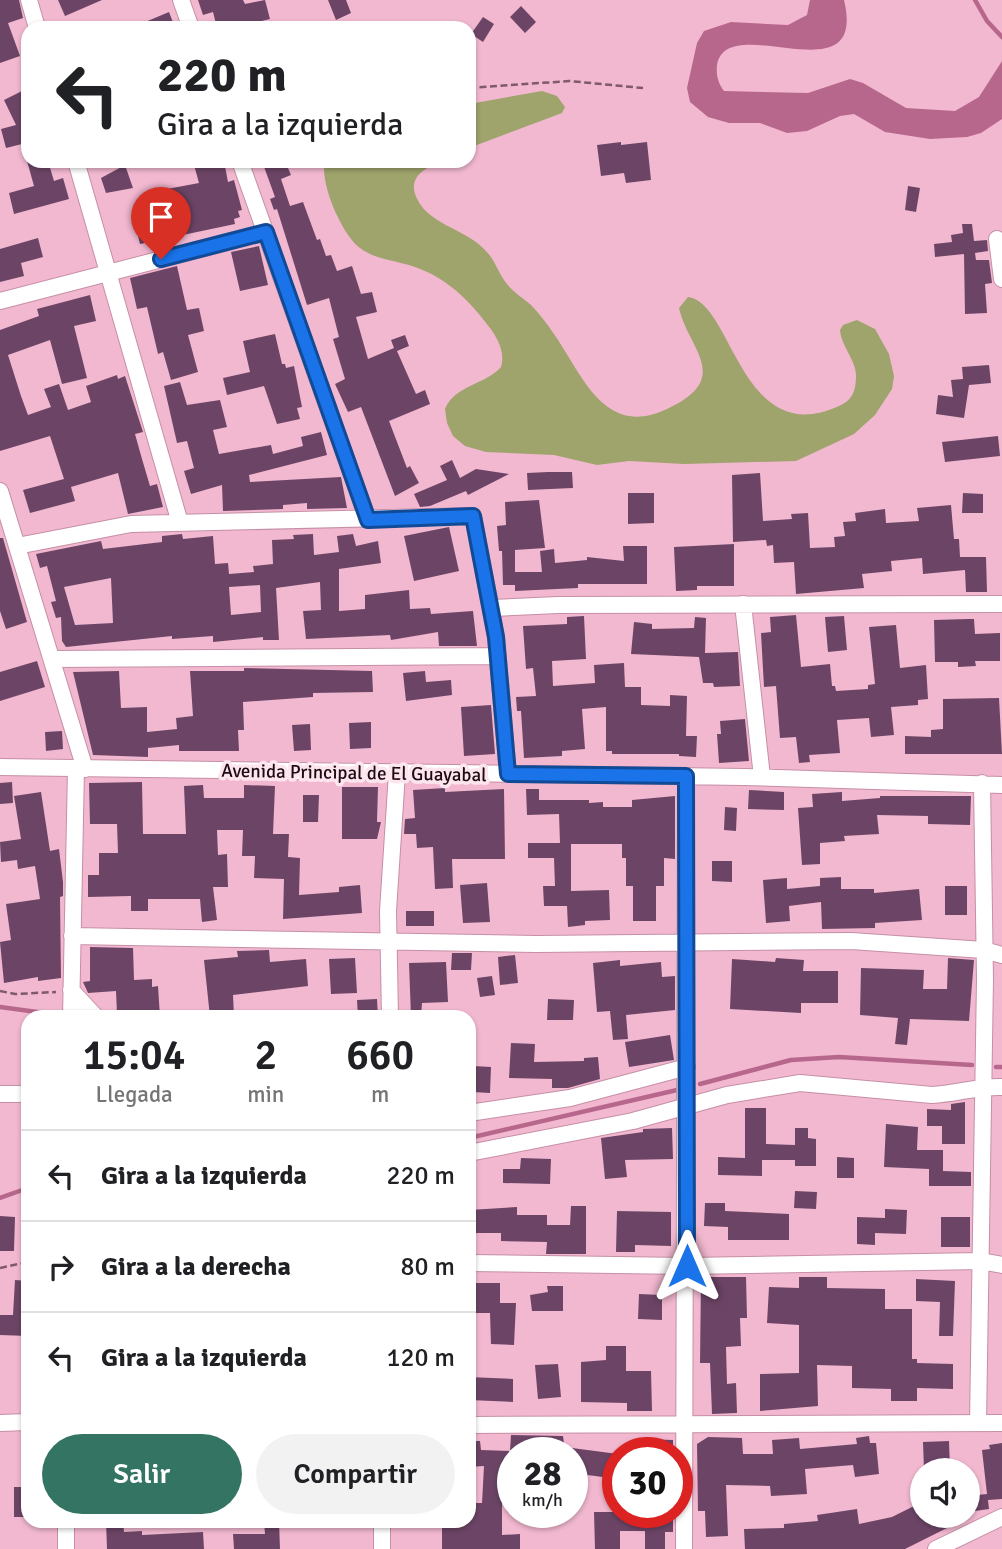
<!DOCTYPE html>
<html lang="es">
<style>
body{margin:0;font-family:Signika,sans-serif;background:#f2f2f2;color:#202124;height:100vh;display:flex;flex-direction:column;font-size:26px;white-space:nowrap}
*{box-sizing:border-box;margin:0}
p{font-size:23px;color:#757577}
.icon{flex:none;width:38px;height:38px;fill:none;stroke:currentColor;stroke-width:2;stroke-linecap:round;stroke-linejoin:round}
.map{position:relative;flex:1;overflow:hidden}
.details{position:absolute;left:21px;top:1010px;width:455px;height:518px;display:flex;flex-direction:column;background:#fff;border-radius:21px;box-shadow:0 2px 5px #0004}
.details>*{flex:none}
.banner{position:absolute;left:21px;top:21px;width:455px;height:147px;border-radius:21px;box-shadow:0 2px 5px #0004;background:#fff;color:#202124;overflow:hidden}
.buttons{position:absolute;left:910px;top:1458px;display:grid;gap:14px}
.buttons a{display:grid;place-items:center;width:70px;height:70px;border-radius:50%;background:#fff;box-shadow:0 2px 5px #0004;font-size:35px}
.speed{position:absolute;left:497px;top:1437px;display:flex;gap:14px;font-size:35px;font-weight:700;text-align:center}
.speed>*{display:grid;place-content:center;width:91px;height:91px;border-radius:50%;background:#fff;box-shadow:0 2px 5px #0004;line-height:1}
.speed small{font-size:18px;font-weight:400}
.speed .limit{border:10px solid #d22;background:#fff;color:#111}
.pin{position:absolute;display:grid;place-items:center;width:60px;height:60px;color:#fff;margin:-72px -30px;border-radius:50% 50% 50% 0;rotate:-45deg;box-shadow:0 0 7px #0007}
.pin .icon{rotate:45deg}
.me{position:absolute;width:77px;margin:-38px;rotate:0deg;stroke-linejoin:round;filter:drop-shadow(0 0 5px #0008)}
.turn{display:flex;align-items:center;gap:24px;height:147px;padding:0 21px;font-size:32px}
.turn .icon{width:91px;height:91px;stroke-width:2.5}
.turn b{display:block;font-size:49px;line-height:60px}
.eta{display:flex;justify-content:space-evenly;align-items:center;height:119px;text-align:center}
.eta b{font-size:42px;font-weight:600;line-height:49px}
.primary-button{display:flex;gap:14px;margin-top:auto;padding:14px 21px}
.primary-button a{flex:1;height:80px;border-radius:42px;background:#347462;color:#fff;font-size:28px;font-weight:600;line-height:80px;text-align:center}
.primary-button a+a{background:#f2f2f2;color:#202124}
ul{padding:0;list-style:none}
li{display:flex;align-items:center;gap:21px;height:91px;padding:0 21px;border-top:2px solid #e0e0e0}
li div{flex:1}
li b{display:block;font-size:26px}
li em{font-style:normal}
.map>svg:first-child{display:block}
.green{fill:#9fa36c}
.water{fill:#b8678c}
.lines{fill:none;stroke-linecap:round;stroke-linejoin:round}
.stream{stroke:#b8678c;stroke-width:4.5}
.building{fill:#6c4566;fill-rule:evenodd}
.minor-casing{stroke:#c68fa6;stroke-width:18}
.path{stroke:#7f5a6a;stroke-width:2.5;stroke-dasharray:7 3.5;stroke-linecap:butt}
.minor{stroke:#fff;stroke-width:16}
.route-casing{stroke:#114b97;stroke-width:18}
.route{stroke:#1a73e8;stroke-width:12}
.labels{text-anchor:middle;stroke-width:7;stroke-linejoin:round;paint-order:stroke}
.street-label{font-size:19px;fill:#1d0a13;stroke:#fde5ee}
</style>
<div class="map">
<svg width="1002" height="1549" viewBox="0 0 1002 1549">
<rect width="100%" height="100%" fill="#f2b8d0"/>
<!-- green -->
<path class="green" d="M542 91 557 96 565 107 562 113 469 148V104Z
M325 161H442C428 167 409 175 415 194 425 224 464 228 484 249 495 259 498 273 507 284 513 292 523 298 531 305 540 314 547 324 554 334 582 374 604 439 667 409 734 378 688 349 679 308L688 297C733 302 741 451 839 406 853 400 856 390 856 375 856 360 841 346 840 330L843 325 857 320 875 329 889 354 894 376 892 389 875 415 854 434 796 461 684 464 629 461 597 465 554 455 486 452 465 446 453 436 447 423 445 409C455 385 485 385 501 367 506 351 496 335 486 323 465 295 440 273 405 264 390 260 373 258 360 248 342 235 319 182 325 161Z"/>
<!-- water -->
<path class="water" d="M810 0H844C868 100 727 8 717 65 716 75 718 83 724 91L808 93 850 79 863 83 906 108 955 111 979 97 1002 61V119L981 133 967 137 930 139 885 132 854 114 840 116 807 131 787 133 760 123H729L708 117 690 102 687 88 697 43 704 31 731 22 788 25 807 15Z"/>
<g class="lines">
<!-- stream -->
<path class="stream" d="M975 0 987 21 1002 37
M0 1007 52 1014
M996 1067H1002
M700 1084 791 1060 839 1057 972 1065
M469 1138 677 1090
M0 1198 28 1188"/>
</g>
<!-- building -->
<path class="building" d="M0 0H19L23 18 8 23 20 56 0 63Z
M58 0H102L65 16Z
M198 0H243L245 4 265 0 270 19 253 23 254 28H217L213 12 203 15Z
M328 0H346L351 13 336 20Z
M521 6 536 22 525 33 510 17Z
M169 12 174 25 165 28H131Z
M483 17 494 24 483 42 471 34Z
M24 90 28 98V148L26 143 6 148 1 129 16 125 4 100Z
M621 142V145L647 142 651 180 626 183 624 173 601 176 597 145Z
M27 161H48L54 181 63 178 69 199 14 214 9 193 34 186Z
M213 161H224L228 182 234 180 242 210 238 211 240 217 234 219 235 224 140 244 132 211 169 202 167 189 199 183 194 165Z
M271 161H285L291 175 281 179 290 206 303 202 317 240 320 239 326 256 331 255 337 271 352 266 361 294 372 292 377 312 356 317 368 359 394 348 391 340 405 335 409 346 397 351 416 394 425 390 430 404 389 421 407 468 410 466 419 483 395 496 361 407 348 412 335 384 345 379 333 339 339 337 329 298 307 305 277 209 274 210 270 199 275 197 263 164Z
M125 165 133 188 106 193 101 178Z
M908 186 920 188 916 212 905 210Z
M962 224H972L974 241 987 240 988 251 975 253 976 260H989L992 283 985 284 987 313 965 314 964 254 935 257 934 244 952 242 951 235 963 233Z
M38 238 43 257 21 263 24 276 0 282V249Z
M259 246 268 285 240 291 231 252Z
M177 266 187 310 199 308 204 331 188 335 198 372 171 380 163 352 158 354 147 307 137 309 130 278Z
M90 295 96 321 74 326 87 378 62 384 50 340 8 355 21 396 28 415 51 407 44 389 59 384 68 410 91 402 86 386 117 375 118 379 125 376 143 432 135 434 142 459 150 486 157 484 163 507 128 514 118 473 71 487 75 501 30 513 23 490 64 479 50 436 0 451V330L39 316 37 309Z
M275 334 282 364H285L286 368 294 366 302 407 297 408 300 419 277 424 264 386 227 395 223 378 250 372 243 341Z
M989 365 991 383 969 385 964 418 936 414 938 395 953 397 951 380 963 379 962 367Z
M180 382 187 405 220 400 227 427 213 430 219 454 271 445 273 454 303 446 301 437 321 432 327 455 249 475 250 482 341 477 347 508 307 509V503L283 505V509L223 511 222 485 191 494 184 471 194 468 187 441 177 443 164 386Z
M998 436 1000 456 945 462 942 442Z
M452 460 460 478 476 469 509 474 468 495 466 491 430 506 420 507 414 494 447 480 440 466Z
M548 472H572L573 488 528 490 527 473Z
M760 473 763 521 792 519 791 514 808 513 810 548 835 547 834 537 845 536 843 522 856 521 855 513 885 509 886 523 919 521 917 508 951 505 954 539H959L960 557H986L987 592H966L965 570 923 574 922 558 891 561 892 571 862 574 864 588 796 594 794 562 774 563 773 545 767 546 766 540 733 542 732 475Z
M628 493H654V523L628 524Z
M963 493 983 494V513H962Z
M539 500 545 548 515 550V572H542L540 551 554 549 555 563 587 560V557L624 561 623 546H647V584H578V588L515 591V585H503L502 551H499L497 526 506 525 505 502Z
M449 527 459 571 414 581 404 536Z
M182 534 183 539 213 536 215 564 228 563 229 574 254 572 253 566 273 564 272 540 294 539 293 535 313 534 314 555 339 552 337 536 353 534 356 546 378 541 381 563 339 569V611L365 609V595L409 590 410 609 430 608 431 614 473 611 477 646H439L438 632 391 640 390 635 306 639 303 611 321 610 320 582 276 588 279 640H263V637L213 642V636L172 639V636L66 647 62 641 61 617 56 618 51 602 56 601 47 566 40 568 36 554 101 541 103 549 162 542V536ZM111 578 113 623 75 625 64 587ZM260 585 261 612 231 615 229 587Z
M0 538H3L27 622 6 629 0 611Z
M734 544V586H697V590L676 591 674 547Z
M796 615 801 667 830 664 832 686H835L836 691 868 689V685L875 684 869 627 896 625 900 668 926 665 928 699 918 700V705L891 707 894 735 871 737 869 718 837 720 840 753 809 755 810 762 799 763 796 737 780 738 776 686 764 687 761 633 771 632 770 617Z
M584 616 586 659 552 661 553 686 595 683 594 665 624 663 625 687H641V705L670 706V695L687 696 686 736H697L696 757 679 756V754H612V751H606V707L582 709 585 749 562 751V756L524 758 521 711H517L516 697 536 696 533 668 526 669 523 626 567 624V617Z
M844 616 847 650 828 652 825 617Z
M695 617 706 618 705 653 738 652 740 686 714 687 713 683H703L699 657 631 654 634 622 652 624V629L694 628Z
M968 619H974L975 634 1000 633V661H975L976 666 958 667V662H935L934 620Z
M37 661 45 687 0 701V672Z
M244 668 372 671 373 692 313 693V697L243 702 244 730H238L239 751H179V745L148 748V757L93 755 73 672 119 671 121 708 147 707V732L177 729 176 718 193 716 190 671H244Z
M425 671 426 682 451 680 452 695 406 701 403 673Z
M999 698 1002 754H905V736L931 737V730L943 729V699Z
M491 705 495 754 464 756 461 707Z
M745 719 749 761 719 763 717 734H721L720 721Z
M371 722V748L350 749 349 723Z
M310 724 311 750 294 751 292 725Z
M62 731 63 749 46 751 45 732Z
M12 782 13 803 0 804V783Z
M142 782 143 834H186L184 786 203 785 204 798H244V785L275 786 273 834H289L288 857 300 858 299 895 339 892V887L360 885 362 913 283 919 284 879 254 878 255 856H242L243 830H217L218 855 227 854 228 887H213L217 920 202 922 200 899H148V911H131V896L88 897V875H99V853H118L117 824H90L89 783Z
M342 787H378L377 822H381L377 839H342Z
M445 788V792L504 789 505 859H452L453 888 435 889 433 847 417 848 416 834H404L405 819 415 818 413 790Z
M526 789H539V800H589V803L603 802V807H632V800L675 796V859L664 858V886H656V921H633V886H626V858H622V844H571V891L609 890 610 920 585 921V925L568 927 567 906H544L543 886H555L554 858H528V843H560L559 814 527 815Z
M749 790 784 792V810L748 809Z
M41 792 50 851 59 849 63 882V896L60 897 61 978 38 981V977L4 983 0 942 11 940 6 904 40 899 35 866 18 869 17 860 1 862 0 842 21 839 14 796Z
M842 792V801L880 798V796H971L970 825 928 824V816L877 815 879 834 844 836 845 841 820 843V864L802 865 798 808 813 807 812 794Z
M303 795H319L318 822H303Z
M725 807 737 808 736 831 724 830Z
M712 861H732V882L712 881Z
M841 877V889H874V893L919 889 922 920 875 923V928L822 929 821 902 789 906 790 921 766 923 763 880 787 878V889L820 886V878Z
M487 883 490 922 463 923 460 885Z
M945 886H967V915H945Z
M406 911H434V926H406Z
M90 947 133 948 134 980 152 979V987L158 986 160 1017 117 1014 116 991 88 993 83 982 90 981Z
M269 950 270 962 306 959 308 986 233 995 234 1017H210L204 960 238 957 237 951Z
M452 953H472L471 970H451Z
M515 955 518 983 500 985 498 957Z
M355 958 357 993 331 994 329 959Z
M776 958 804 960 803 971H838V1003H801V1013L730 1009 732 959 775 962Z
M948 958 974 960 969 1021 910 1019 907 1045 895 1044 898 1018 860 1015 861 968 924 970 923 989H947Z
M620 960V966L661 962 662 977 675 976V1010L626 1015 628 1039 613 1040 610 1011 597 1012 593 963Z
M446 962 448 1002 422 1003 421 1017H411L409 963Z
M492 976 495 995 480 997 477 978Z
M377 999 378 1017H358L357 1000Z
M548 999 574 1000 573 1020H547Z
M670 1035 674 1060 629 1067 625 1042Z
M511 1043 535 1044 534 1062 584 1061V1058L598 1057 600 1079 568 1088H552V1079L509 1078Z
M473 1066 491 1067 490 1093 473 1092Z
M965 1102V1144H942V1126H927V1109L951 1110V1104Z
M745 1108H766V1144L795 1145V1128H808V1138L816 1139V1166H795V1160H762V1176L718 1175V1157L745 1158Z
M886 1124 918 1127 917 1150H943V1171L971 1172V1186H929V1169L884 1167Z
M672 1128 673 1159 625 1160 627 1177 605 1179 601 1138 643 1132V1129Z
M837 1157 854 1158V1178H837Z
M521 1158 551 1159 550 1184 503 1183V1169H520Z
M795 1191 817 1192 816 1209 794 1208Z
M705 1203H725V1211L789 1214V1240H728V1227L704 1226Z
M571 1206H586V1254H546L547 1242 501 1241V1233H469V1210L517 1207V1215H547V1225H570Z
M885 1209 907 1210 906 1234 875 1233V1245L857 1244V1217L885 1218Z
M617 1211 671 1212V1246L635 1245V1252H616Z
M0 1216 15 1217 14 1251H0Z
M941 1217H970V1247H941Z
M701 1277H746L747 1318H740L741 1346 726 1347 727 1384 736 1383 737 1413 712 1414 710 1363H700Z
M799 1277H827V1288L885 1289V1309H912V1359H917V1363L953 1364V1389L917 1388V1401H891V1389L852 1388V1366L817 1365 818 1406 760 1411V1374L799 1373V1325L767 1323 769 1287 799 1288Z
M916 1279 955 1281 953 1336H939L940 1302 916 1301Z
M15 1280 28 1281V1336L0 1335V1315H13Z
M469 1283H500V1303H516L514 1345 491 1344 490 1313H469Z
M547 1286H563V1311H532L530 1295 548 1292Z
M639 1294 662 1295V1320L638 1319Z
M606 1346H626V1371H651L652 1411H627V1403L581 1402V1362L606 1360Z
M558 1364 561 1397 538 1399 535 1365Z
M469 1377 513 1379V1402L469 1400Z
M511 1435 563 1436 565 1452H513V1501L502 1500V1535L520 1534V1549H442V1521H469V1503H482L484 1466 469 1467V1441H480L481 1450 510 1451Z
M869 1436 870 1443H876L879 1474 855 1477 853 1465 805 1469 807 1494 771 1496 770 1486 726 1485 728 1536 706 1537 705 1511H698L697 1444 708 1437 742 1438 743 1454H773L772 1440 799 1438 800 1449 857 1444 856 1438Z
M642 1439 673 1440V1452H642Z
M949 1441 950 1469 924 1470 923 1442Z
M1002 1443V1499L988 1500 989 1509 968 1512V1496L987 1494 982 1450 990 1449 989 1445Z
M572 1448 618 1454V1479L572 1473Z
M14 1487H28V1517H14Z
M922 1502V1516H941L947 1528 905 1549H745L744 1529 784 1528V1524L818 1521 817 1515 857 1509 859 1524 892 1517Z
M594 1512H673V1532H665V1549H645V1531H620V1549H595Z
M106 1521H123L124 1532 142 1531V1535L203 1532 204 1549H107Z
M264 1521H279L280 1549H234L233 1534H265Z"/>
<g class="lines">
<defs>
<path id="minor" d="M29 0 37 28
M181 0 191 28
M76 161 180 523
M240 161 368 520
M997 239 1002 279
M0 301 266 232
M0 491 85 769
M17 546 131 524 473 516 496 637 508 774
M743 604 762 777
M492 608 558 605 1002 604
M52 659 498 656
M0 767 744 777 1002 785
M72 936 536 944 851 941 984 950 1002 955
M71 990 96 1017
M71 1017 76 768
M390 1017 388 911 397 773
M0 1094H28
M469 1113 570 1098 687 1067
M469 1153 633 1121 727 1095 800 1083 932 1095C956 1094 978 1086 1002 1087
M469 1263 687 1266 981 1261 1002 1265
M0 1423 28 1422
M978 1423 985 979 982 783
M469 1425 1002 1423
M382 1521V1549
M66 1549V1521
M684 1549 686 776
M936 1549 1002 1517"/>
</defs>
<!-- minor casing -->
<use href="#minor" class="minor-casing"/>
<!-- path -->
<path class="path" d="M469 88 569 81 643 88
M0 991 15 994 56 992
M0 1268 28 1262"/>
<!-- minor -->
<use href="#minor" class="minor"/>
</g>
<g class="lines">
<defs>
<path id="route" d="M161 259 266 232 368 520 473 516 496 637 508 774 686 776 687 1266"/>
</defs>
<!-- route casing -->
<use href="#route" class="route-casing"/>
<!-- route -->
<use href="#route" class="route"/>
</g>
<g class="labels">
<!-- street labels -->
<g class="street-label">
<text transform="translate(354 772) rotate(1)" y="7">Avenida Principal de El Guayabal</text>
</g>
</g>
</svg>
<div class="buttons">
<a><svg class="icon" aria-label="sound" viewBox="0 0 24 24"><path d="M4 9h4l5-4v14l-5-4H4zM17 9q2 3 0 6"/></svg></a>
</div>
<div class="speed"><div>28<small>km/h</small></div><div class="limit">30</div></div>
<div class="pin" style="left:161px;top:259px;background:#d93025"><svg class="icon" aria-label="arrive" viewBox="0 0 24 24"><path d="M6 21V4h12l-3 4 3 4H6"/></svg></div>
<svg class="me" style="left:687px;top:1266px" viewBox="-20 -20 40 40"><path d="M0-17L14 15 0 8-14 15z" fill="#1a73e8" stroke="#fff" stroke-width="4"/></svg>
<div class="banner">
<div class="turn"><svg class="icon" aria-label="left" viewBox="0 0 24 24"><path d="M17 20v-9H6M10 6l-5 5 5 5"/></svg><div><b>220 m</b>Gira a la izquierda</div></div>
</div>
<section class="details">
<div class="eta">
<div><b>15:04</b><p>Llegada</p></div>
<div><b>2</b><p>min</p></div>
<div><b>660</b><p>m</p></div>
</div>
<ul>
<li><svg class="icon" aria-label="left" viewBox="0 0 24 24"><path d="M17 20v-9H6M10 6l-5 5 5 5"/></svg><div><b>Gira a la izquierda</b></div><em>220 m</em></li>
<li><svg class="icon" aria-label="right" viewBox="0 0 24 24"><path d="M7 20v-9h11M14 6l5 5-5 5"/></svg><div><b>Gira a la derecha</b></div><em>80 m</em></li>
<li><svg class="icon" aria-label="left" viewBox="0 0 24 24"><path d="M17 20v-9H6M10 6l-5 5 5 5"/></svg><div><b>Gira a la izquierda</b></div><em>120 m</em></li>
</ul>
<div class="primary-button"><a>Salir</a><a>Compartir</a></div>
</section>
</div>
